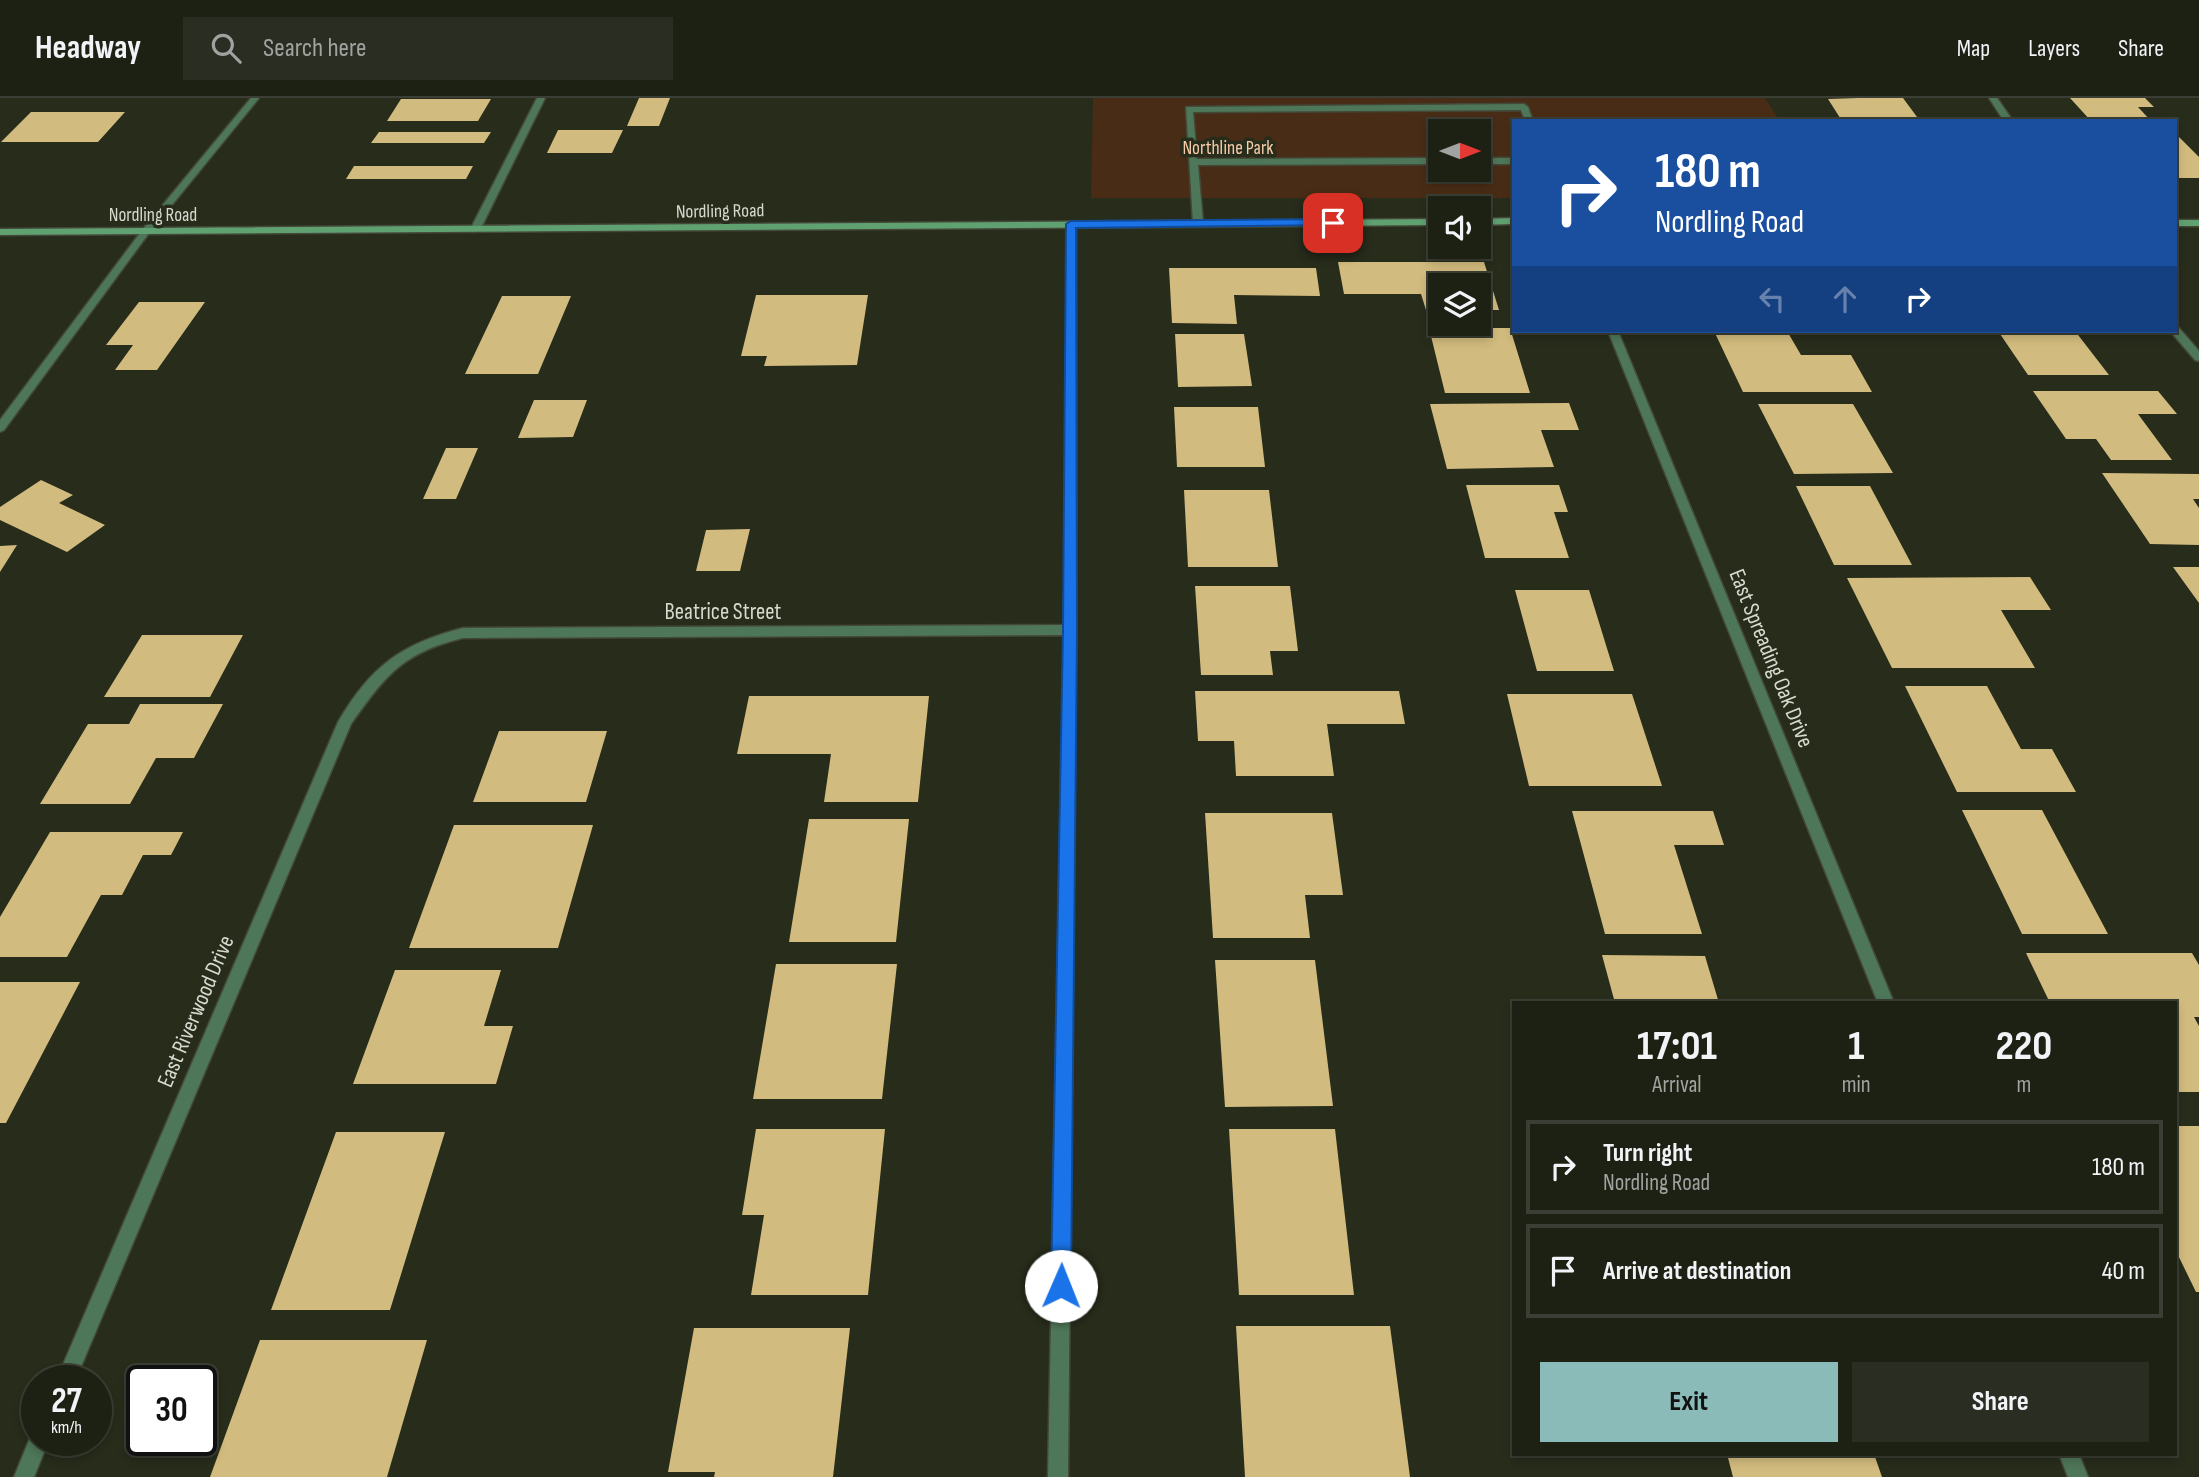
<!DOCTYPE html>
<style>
body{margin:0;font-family:"Sofia Sans Condensed",sans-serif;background:#2a2e22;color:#f1f3f6;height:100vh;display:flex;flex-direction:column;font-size:26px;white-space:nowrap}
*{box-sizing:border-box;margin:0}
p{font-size:23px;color:#a0a3a0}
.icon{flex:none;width:38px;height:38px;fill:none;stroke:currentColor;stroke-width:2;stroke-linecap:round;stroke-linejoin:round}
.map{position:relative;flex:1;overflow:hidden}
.details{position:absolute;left:1512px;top:903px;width:665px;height:455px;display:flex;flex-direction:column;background:#1d2114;border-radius:0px;box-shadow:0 4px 10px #0003,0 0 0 2px #3b3e34}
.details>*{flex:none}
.top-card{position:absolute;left:1512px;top:21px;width:665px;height:214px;border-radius:0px;box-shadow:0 4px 10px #0003,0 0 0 2px #3b3e34;background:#1a4fa0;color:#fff;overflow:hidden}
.needle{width:46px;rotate:90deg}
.tools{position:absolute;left:1428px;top:21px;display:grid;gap:14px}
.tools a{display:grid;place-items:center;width:63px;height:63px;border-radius:0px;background:#1d2114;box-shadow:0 4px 10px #0003,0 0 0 2px #3b3e34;font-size:35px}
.speed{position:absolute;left:21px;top:1267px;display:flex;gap:14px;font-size:35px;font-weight:700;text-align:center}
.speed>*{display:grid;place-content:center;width:91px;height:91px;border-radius:50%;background:#1d2114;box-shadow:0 4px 10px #0003,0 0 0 2px #3b3e34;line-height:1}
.speed small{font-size:18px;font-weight:400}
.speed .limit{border:4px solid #111;border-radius:10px;background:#fff;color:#111}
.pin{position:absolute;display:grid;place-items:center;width:60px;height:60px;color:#fff;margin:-30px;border-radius:14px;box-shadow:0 4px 10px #0006}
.me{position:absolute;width:77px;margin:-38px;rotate:1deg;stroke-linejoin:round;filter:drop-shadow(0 0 5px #0008)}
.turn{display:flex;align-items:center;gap:24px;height:147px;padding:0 28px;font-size:32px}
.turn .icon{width:91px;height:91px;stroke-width:2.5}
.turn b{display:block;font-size:49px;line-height:60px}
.lanes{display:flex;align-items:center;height:66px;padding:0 28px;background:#0003;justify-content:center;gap:35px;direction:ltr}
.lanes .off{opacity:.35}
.eta{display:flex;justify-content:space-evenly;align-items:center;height:119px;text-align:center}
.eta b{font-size:42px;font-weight:700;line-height:49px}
.action{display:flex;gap:14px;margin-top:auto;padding:14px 28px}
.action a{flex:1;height:80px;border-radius:0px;background:#8bbbb9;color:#111;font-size:28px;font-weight:700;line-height:80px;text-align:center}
.action a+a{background:#2a2e22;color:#f1f3f6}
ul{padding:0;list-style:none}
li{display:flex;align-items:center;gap:21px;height:94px;margin:0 14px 10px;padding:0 14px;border:4px solid #3b3e34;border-radius:0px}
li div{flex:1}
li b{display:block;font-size:26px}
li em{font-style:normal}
header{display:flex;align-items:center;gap:42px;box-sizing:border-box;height:98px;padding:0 35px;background:#1d2114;border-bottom:2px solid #3b3e34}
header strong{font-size:33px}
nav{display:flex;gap:38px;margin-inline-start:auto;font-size:24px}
.search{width:490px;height:63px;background:#2a2e22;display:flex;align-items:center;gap:18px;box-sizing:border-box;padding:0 24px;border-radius:0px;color:#a0a3a0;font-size:26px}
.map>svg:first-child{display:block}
.green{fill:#492c15;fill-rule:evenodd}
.building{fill:#d2bb7e}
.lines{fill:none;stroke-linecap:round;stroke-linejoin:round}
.lane-casing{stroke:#434838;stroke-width:3}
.street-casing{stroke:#434838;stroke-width:3}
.secondary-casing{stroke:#434838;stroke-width:3}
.lane{fill:#4e7658;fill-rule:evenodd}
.street{fill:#4e7658;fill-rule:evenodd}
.secondary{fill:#60a172;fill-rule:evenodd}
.route{fill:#1a73e8;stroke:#114b97;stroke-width:2}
.labels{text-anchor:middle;stroke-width:7;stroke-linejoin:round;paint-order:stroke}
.far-park-label{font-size:19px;fill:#f8cba9;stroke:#272c1b}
.far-street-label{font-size:19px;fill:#d7dacf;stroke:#272c1b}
.street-label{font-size:23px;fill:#d7dacf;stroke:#272c1b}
</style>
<header>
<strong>Headway</strong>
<div class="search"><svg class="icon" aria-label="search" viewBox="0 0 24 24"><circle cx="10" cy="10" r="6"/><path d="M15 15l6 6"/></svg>Search here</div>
<nav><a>Map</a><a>Layers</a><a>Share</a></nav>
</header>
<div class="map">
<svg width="2199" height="1379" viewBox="0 0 2199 1379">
<rect width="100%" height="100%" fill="#272c1b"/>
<!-- green -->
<path class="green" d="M1093 0H1765L1780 23H1514V100H1091ZM1440 33H1479V72H1440Z"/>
<!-- building -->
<path class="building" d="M639 0H670L659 28H627Z
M1858 0H1903L1920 23H1842L1828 1Z
M2070 0H2145L2154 9H2138L2151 23H2091Z
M401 1H491L478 23H387Z
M31 14H125L98 44H1Z
M558 32H623L612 55H547Z
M379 34H491L484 45H371Z
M2175 35 2199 59V80H2175Z
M354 68H473L466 81H346Z
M1338 164H1484L1499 212H1479V187H1440V212H1426L1421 196H1344Z
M1169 170H1316L1320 198 1234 197 1237 226 1172 225Z
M756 197H868L857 267 764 268 767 258H741Z
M502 198H571L538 276H465Z
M139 204H205L157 272H115L133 247H106Z
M1429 230H1510L1530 295H1445Z
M1714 233H1787L1801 257H1851L1872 294H1743Z
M1998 233H2075L2109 277H2028Z
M1175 236H1244L1252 288 1178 289Z
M2033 293H2158L2177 316H2138L2172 362H2111L2096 341H2066Z
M534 302H587L573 339 518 340Z
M1569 305 1579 332H1541L1554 369 1447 371 1430 306Z
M1758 306H1853L1893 375 1794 376Z
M1174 309H1258L1265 369H1177Z
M446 350H478L456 401H423Z
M2102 375 2199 376V401H2193L2199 410V447L2150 446Z
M41 382 73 397 59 405 105 427 67 454 0 422V409Z
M1466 387H1559L1568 414H1554L1569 460H1485Z
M1796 388H1870L1912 467H1834Z
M1184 392H1269L1278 469H1188Z
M750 431 740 473H696L706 432Z
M17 447 0 474V448Z
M2173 469H2199V505Z
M2030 479 2051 512H2001L2035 570H1892L1847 480Z
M1195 488H1290L1298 553H1270L1273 577H1201Z
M1515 492H1589L1614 573H1537Z
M142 537H243L210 599H104Z
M1905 588H1987L2021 651H2052L2076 694H1957Z
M1195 593H1399L1405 626H1327L1334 678H1236L1234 643H1198Z
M1507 596H1632L1662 688H1529Z
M749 598H929L918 704H824L831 656H737Z
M140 606H223L194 660H156L130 706H40L88 626H129Z
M499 633H607L586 704H473Z
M1962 712H2042L2108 836H2022Z
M1572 713H1713L1724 747H1674L1702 836H1605Z
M1205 715H1332L1343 797H1305L1310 840H1213Z
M809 721H909L896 844H789Z
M454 727H593L558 850H409Z
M50 734H183L171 757H143L122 797H101L67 859H0V819Z
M2026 855H2192L2199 867V919H2194L2199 928V994H2175V905H2050Z
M1602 857 1705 858 1719 905H1615Z
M1215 862H1315L1333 1008 1225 1009Z
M776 866H897L882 1001H753Z
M395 872H501L484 928H513L496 986H353Z
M0 884H80L6 1025H0Z
M2175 1028H2199V1194H2196L2175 1151Z
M756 1031H885L868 1197H751L764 1117H742Z
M1229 1031H1335L1354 1197H1239Z
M336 1034H445L390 1212H271Z
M1236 1228H1390L1410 1379H1245Z
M694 1230H850L833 1379H714L715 1374H668Z
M260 1242H427L387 1379H210Z
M1727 1356H1874L1882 1379H1733Z"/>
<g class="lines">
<defs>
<path id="lane" d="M1524 6 1528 9 1533 23H1525L1521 12 1193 14 1197 61 1440 60V66L1198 67 1203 125 1198 128 1193 125 1186 9Z
M1479 60H1514V66H1479Z"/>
<path id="street" d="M251 0H259L149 135 4 332 0 334V322L143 131Z
M537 0H545L480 132 472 134 470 132Z
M1989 0H1997L2013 23H2004Z
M1068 124 1076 126V532L1068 1379H1048L1064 537 463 540C402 555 386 577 351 626L75 1283H56L338 624C371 568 401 546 463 530L1064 527Z
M2175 229 2179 230 2199 253V263L2195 262 2171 234 2170 233H2175Z
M1608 233H1618L1894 905H1878Z
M37 1333V1342H49L34 1379H14L32 1335Z
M2059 1356H2079L2088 1379H2068Z"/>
<path id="secondary" d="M1514 120V126L1479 127V121Z
M1440 121V127L0 137V131Z
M2175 122H2199V128H2175Z"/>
</defs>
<!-- lane casing -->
<use href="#lane" class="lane-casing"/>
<!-- street casing -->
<use href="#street" class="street-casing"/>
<!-- secondary casing -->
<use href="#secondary" class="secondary-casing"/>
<!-- lane -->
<use href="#lane" class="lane"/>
<!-- street -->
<use href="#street" class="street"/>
<!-- secondary -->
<use href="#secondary" class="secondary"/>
</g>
<!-- route -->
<path class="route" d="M1333 121 1338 125 1336 127 1076 130 1077 532 1071 1188 1068 1195 1061 1198 1054 1195 1051 1188 1063 532 1066 126 1071 123Z"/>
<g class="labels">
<!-- far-park labels -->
<g class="far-park-label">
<text x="1228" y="56">Northline Park</text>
</g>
<!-- far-street labels -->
<g class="far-street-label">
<text transform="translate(720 112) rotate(-1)" y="7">Nordling Road</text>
<text x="153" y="123">Nordling Road</text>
</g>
<!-- street labels -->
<g class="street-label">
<text x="723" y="521">Beatrice Street</text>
<text transform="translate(1772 560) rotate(68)" y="8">East Spreading Oak Drive</text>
<text transform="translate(195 913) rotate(-67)" y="8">East Riverwood Drive</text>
</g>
</g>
</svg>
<div class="tools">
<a><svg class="needle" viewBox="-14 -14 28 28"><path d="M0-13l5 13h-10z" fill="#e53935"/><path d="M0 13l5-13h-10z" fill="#a0a3a0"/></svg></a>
<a><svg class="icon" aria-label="sound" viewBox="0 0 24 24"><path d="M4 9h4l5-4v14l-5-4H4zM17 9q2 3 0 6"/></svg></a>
<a><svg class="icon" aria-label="layers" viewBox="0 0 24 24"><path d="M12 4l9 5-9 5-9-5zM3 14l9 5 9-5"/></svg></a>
</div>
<div class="speed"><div>27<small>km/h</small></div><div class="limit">30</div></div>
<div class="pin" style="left:1333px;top:125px;background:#d93025"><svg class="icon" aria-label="arrive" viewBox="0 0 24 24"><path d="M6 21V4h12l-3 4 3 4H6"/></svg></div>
<svg class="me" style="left:1061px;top:1188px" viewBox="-20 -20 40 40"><circle r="19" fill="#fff"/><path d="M0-13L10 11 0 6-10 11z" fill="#1a73e8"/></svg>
<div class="top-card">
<div class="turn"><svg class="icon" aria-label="right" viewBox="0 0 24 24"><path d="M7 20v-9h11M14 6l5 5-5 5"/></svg><div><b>180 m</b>Nordling Road</div></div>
<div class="lanes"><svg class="icon off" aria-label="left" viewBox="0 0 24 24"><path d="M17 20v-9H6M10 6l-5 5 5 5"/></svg><svg class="icon off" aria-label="ahead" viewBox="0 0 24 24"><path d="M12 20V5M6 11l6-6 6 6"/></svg><svg class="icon" aria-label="right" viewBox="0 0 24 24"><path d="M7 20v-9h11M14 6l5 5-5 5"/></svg></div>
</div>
<section class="details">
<div class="eta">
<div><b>17:01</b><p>Arrival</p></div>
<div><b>1</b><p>min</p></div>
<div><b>220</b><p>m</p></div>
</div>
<ul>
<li><svg class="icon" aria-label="right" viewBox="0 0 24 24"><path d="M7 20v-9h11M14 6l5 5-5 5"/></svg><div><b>Turn right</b><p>Nordling Road</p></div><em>180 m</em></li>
<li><svg class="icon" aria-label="arrive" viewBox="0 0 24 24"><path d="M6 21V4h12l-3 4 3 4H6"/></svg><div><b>Arrive at destination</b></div><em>40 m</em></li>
</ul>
<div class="action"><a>Exit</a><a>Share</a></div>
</section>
</div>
